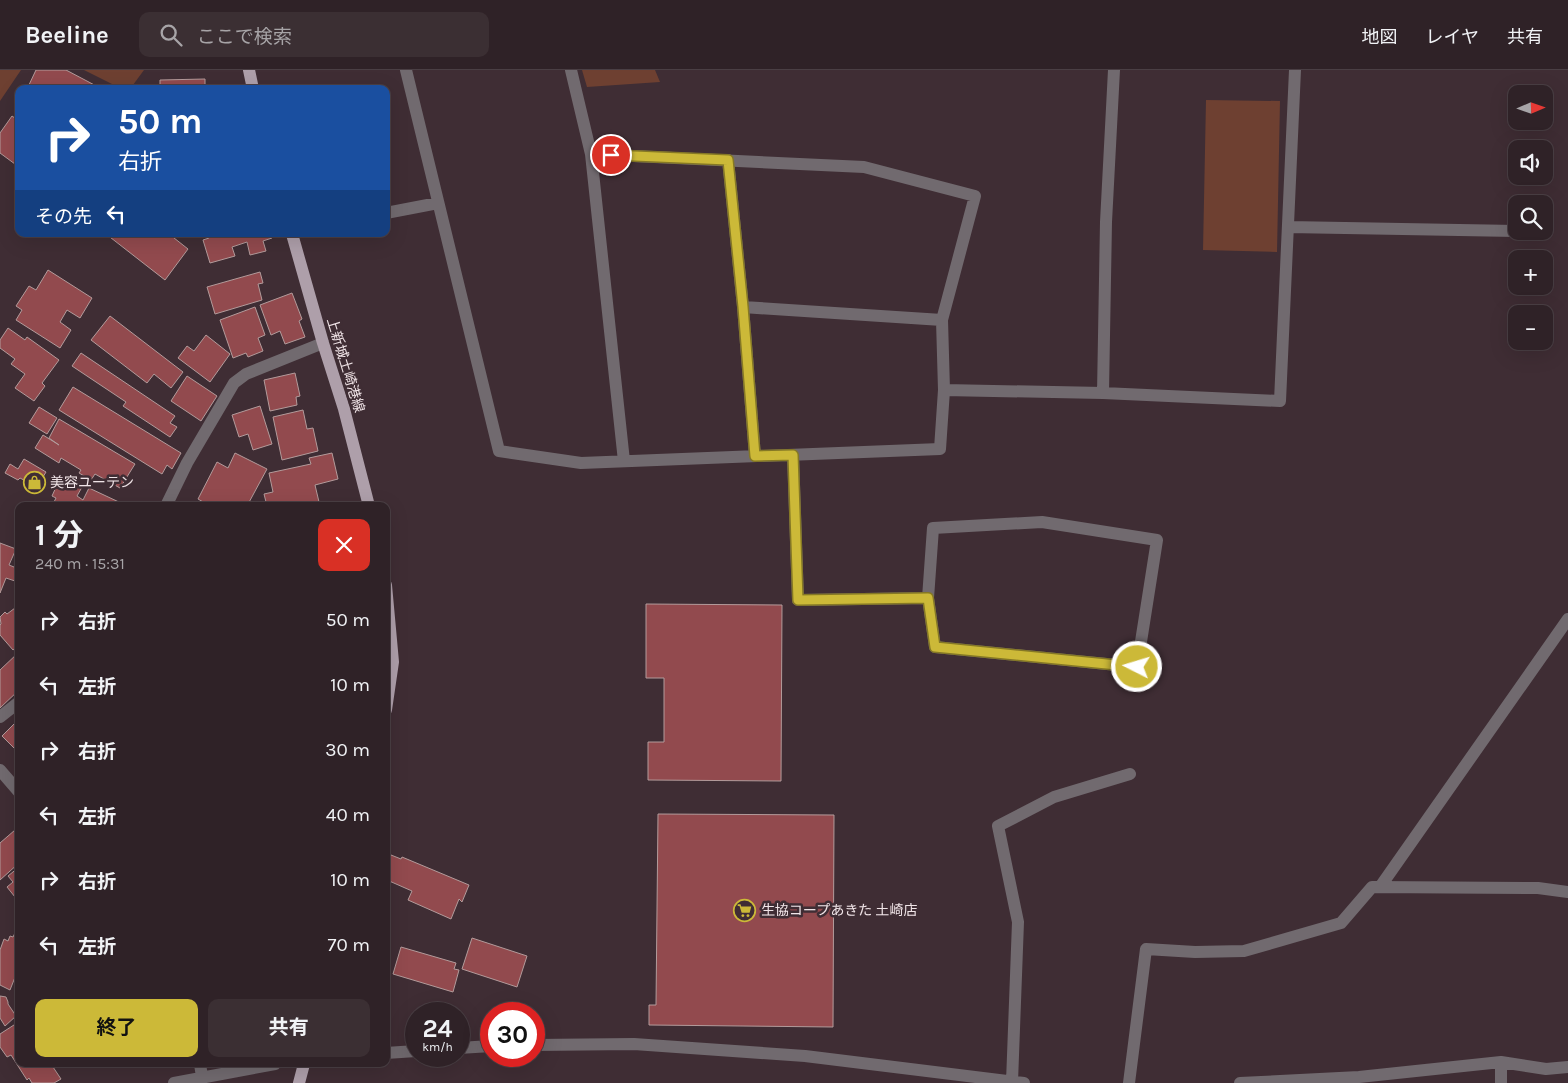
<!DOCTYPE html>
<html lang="ja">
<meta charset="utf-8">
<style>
body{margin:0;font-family:Karla,"Noto Sans JP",sans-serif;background:#3b2f33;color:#f1f3f6;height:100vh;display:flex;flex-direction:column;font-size:19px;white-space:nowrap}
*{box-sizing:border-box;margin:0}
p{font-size:16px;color:#a7a4a7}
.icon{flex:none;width:28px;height:28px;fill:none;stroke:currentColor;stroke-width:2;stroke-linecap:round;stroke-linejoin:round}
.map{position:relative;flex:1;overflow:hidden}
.sheet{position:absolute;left:15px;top:432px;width:375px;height:565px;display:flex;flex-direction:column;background:#2f2227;border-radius:10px;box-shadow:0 5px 20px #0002,0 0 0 1px #4a3f44}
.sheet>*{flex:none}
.banner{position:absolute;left:15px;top:15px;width:375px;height:152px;border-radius:10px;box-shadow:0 5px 20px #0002,0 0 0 1px #4a3f44;background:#1a4fa0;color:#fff;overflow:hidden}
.needle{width:32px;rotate:88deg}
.controls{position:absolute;left:1508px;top:15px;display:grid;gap:10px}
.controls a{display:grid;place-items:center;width:45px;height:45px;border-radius:10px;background:#2f2227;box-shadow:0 5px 20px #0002,0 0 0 1px #4a3f44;font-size:25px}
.speed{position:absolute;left:405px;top:932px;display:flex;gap:10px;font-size:25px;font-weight:700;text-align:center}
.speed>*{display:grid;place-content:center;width:65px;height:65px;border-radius:50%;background:#2f2227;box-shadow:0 5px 20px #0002,0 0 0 1px #4a3f44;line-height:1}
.speed small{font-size:12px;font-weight:400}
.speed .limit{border:8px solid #d22;background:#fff;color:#111}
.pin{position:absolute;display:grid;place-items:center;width:42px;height:42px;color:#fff;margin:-21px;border:2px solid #fff;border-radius:50%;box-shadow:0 1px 5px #0007}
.me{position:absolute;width:55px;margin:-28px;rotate:275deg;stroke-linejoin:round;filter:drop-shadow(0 0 4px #0008)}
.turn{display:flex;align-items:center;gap:18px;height:105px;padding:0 20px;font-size:22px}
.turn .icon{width:65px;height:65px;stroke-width:2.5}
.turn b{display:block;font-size:35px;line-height:42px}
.then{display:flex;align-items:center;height:48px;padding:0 20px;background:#0003;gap:10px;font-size:19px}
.round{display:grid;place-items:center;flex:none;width:52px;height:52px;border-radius:10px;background:#3b2f33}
.headline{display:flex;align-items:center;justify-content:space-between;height:85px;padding:0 20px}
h1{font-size:30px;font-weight:700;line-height:38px}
.primary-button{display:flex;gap:10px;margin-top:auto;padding:10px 20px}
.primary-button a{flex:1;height:58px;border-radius:10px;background:#ccb938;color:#111;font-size:20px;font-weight:700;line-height:58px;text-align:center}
.primary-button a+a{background:#3b2f33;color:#f1f3f6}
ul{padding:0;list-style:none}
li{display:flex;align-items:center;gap:15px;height:65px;padding:0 20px}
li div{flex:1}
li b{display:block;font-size:19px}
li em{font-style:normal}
header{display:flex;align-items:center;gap:30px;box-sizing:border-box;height:70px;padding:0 25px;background:#2f2227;border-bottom:1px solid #4a3f44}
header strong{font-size:24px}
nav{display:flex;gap:28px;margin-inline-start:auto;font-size:18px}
.search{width:350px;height:45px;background:#3b2f33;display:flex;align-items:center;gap:12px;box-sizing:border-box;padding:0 18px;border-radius:10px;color:#a7a4a7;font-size:19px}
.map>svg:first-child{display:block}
.green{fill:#6e4031}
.building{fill:#924a4e;stroke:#b39b9b}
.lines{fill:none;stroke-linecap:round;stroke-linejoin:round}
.minor{stroke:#716a6f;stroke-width:12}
.major{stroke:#ae9faa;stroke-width:12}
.route-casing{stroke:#857824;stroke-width:12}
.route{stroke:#ccb938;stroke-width:9}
.labels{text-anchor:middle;stroke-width:5;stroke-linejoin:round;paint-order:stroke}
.street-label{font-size:14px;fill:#f0e4e7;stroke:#3f2d34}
.poi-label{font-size:14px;fill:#f0e4e7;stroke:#3f2d34;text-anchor:start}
</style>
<header>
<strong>Beeline</strong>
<div class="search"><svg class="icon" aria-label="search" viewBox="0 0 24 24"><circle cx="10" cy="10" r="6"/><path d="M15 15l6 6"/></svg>ここで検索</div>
<nav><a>地図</a><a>レイヤ</a><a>共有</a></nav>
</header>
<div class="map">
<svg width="1568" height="1013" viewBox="0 0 1568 1013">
<rect width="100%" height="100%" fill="#3f2d34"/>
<!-- green -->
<path class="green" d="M0 0H21L0 31Z
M84 0H144L130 19H122Z
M582 0H655L660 12 587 17Z
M1206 30 1280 31 1277 182 1203 180Z"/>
<!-- building -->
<path class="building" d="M36 0H66L102 19H31L28 17Z
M205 9V19H160V10Z
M12 46 19 51V97L0 83V63Z
M106 164H169L188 179 165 210Z
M208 164H271L272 168 263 171 266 181 250 185 247 172 232 177 235 186 210 193 203 170 209 168Z
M48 200 92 228 80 248 67 240 60 252 71 260 60 278 16 250 22 240 16 236 29 216 36 220Z
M260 202 263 213 258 214 262 230 215 244 207 217Z
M292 223 302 249 299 251 305 267 285 274 280 261 271 265 260 235Z
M255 237 265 265 258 268 263 281 248 287 246 283 233 288 220 250Z
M110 246 183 302 171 318 154 304 147 313 91 270Z
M8 258 25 270 27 267 59 290 42 313 45 316 34 331 15 318 25 304 11 294 15 289 0 278V270Z
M206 265 230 284 210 312 178 288 187 276 194 281Z
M81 283 175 346 170 353 177 357 170 367 123 336 126 332 72 296Z
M295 303 300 326 296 327 297 335 270 341 264 310Z
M187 306 217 326 201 351 171 331Z
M73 317 181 383 172 399 167 395 162 404 59 340Z
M260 336 272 374 253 380 248 364 239 367 232 345Z
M39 337 57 348 47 364 29 353Z
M303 340 307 359 313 358 318 381 282 390 273 347Z
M59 349 135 394 120 418 95 404 91 410 79 403 81 400 61 388 59 393 35 378 43 365 59 375 49 368Z
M235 383 267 399 247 436H210L198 429 217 392 228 398Z
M332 383 338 409 315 415 319 432 313 434 314 436H267L264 424 273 422 269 403 311 394 309 388Z
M24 389 46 402 37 417 20 408 18 410 5 403 10 394 18 399Z
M61 406 82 417 77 426 83 430 89 418 121 433 119 436H52L56 428 52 426Z
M0 473 16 479 9 495 19 499 15 511 6 508 0 523Z
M646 534 782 535 781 711 648 710V672H664V608H646Z
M15 538 19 542V575L13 580 0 565V555L1 554 0 547 5 542 7 544Z
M19 582V620L0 638V600Z
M19 649V683L2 666Z
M658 744 834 745 833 957 649 955V935H656Z
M15 760 19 764V793L0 810V773Z
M386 783 401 789 402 787 469 815 462 832 459 829 451 849 408 830 412 821 387 810 389 807 386 806Z
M19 797V832L7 817 13 812 8 806Z
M15 863 19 864V897L10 920 0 915V880L4 869 8 871 10 866 13 867Z
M472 868 527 886 517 917 462 899Z
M401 877 456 893 454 899 459 900 453 922 393 904Z
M0 926 6 927 8 932V934L16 946 5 956 0 948Z
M17 953 19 954V994H51L61 1009 54 1013H32L29 1008 27 1010 11 985 7 987 0 977V964Z"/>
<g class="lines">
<!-- minor -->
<path class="minor" d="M406 0 499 381 581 393 940 379 944 320 1103 323
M571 0 591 84 864 97 975 126 942 250 743 237 728 90
M1114 0 1106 152 1103 323 1280 331 1295 0
M591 84 624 391
M386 143 438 133
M1288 157 1516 161
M743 237 755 386
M942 250 944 320
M793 385 798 530 928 528 933 458 1042 452 1157 470 1137 597 935 577 928 528
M166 436 187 393 234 313 246 304 323 273
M0 647 19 632
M0 700 19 722
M1380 817 1568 549
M534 975 634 974 805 986 1024 1013
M459 978 491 976
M386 983 416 981
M200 994 203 1013
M1012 1012 1018 852 998 756 1054 727 1130 704
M174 1013 275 994
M1129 1013 1146 879 1195 882 1244 881 1341 853 1372 817 1538 818 1568 822
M1240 1013 1359 1007 1501 992 1546 999 1568 997
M1501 1013V992"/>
<!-- major -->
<path class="major" d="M249 0 253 19
M292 164 323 273 344 339 369 436
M386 515 393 592 386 640
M299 1013 304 994"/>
</g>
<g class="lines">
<defs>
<path id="route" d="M611 85 728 90 743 237 755 386 793 385 798 530 928 528 935 577 1137 597"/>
</defs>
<!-- route casing -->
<use href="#route" class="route-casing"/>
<!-- route -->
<use href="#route" class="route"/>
</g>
<!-- icons -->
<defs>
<symbol id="shop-ring" viewBox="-11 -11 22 22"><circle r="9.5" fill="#3f2d34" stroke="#ccb938" stroke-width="1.5"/><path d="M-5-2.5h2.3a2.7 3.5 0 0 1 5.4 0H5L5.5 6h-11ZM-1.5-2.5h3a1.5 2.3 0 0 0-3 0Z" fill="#ccb938"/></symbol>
<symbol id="supermarket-ring" viewBox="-11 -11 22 22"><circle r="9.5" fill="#3f2d34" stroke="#ccb938" stroke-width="1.5"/><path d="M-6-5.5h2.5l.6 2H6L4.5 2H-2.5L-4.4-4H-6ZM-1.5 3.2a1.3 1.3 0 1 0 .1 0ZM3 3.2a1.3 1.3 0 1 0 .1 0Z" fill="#ccb938"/></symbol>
</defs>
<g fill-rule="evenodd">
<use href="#shop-ring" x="22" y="400" width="25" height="25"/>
<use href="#supermarket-ring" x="732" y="828" width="25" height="25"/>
</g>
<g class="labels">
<!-- street labels -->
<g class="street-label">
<text transform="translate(346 295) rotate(73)" y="5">上新城土崎港線</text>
</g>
<!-- poi labels -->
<g class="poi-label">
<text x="50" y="417">美容ユーテン</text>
<text x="761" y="845">生協コープあきた 土崎店</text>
</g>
</g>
</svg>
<div class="controls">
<a><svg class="needle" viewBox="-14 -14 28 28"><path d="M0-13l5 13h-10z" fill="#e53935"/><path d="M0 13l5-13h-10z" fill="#a7a4a7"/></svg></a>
<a><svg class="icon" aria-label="sound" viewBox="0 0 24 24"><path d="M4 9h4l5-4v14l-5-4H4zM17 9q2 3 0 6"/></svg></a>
<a><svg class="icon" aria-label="search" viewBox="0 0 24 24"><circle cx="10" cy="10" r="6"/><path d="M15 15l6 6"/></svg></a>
<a>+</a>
<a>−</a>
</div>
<div class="speed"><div>24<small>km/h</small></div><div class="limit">30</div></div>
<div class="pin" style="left:611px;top:85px;background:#d93025"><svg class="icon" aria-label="arrive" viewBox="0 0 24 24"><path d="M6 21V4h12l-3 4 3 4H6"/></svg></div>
<svg class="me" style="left:1137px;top:597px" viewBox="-20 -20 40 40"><circle r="17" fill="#ccb938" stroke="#fff" stroke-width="3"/><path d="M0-11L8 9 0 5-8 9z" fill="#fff"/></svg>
<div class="banner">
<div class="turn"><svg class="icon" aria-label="right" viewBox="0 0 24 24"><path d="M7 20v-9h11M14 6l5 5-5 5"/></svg><div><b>50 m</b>右折</div></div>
<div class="then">その先<svg class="icon" aria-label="left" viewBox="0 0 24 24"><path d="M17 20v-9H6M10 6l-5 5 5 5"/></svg></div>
</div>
<section class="sheet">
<div class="headline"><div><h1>1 分</h1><p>240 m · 15:31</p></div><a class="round" style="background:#d93025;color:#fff"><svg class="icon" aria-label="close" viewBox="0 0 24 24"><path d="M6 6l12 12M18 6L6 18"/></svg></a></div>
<ul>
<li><svg class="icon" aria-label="right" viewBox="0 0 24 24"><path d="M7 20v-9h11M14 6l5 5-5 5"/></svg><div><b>右折</b></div><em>50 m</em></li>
<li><svg class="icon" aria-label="left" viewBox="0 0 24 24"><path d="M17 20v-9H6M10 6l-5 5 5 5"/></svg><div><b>左折</b></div><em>10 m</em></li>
<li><svg class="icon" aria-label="right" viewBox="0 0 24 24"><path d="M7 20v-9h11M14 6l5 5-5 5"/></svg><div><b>右折</b></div><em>30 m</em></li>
<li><svg class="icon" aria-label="left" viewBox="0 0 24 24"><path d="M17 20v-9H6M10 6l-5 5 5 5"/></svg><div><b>左折</b></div><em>40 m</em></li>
<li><svg class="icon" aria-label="right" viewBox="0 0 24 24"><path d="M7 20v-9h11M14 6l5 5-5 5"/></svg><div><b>右折</b></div><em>10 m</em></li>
<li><svg class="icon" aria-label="left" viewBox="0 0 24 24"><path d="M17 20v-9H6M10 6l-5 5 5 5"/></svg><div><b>左折</b></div><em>70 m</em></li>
</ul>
<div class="primary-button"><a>終了</a><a>共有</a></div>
</section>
</div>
